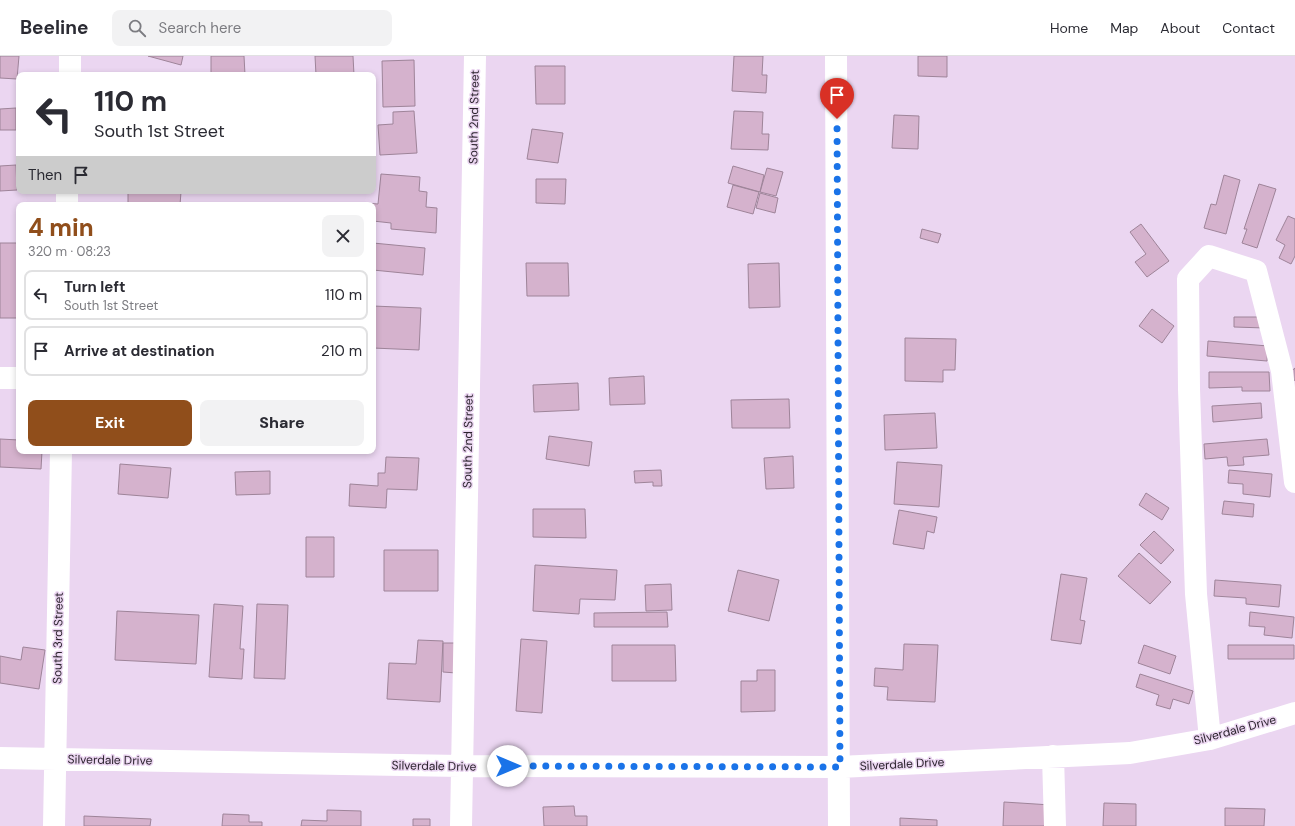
<!DOCTYPE html>
<meta charset="utf-8">
<style>
body{margin:0;font-family:"DM Sans",sans-serif;background:#f2f2f3;color:#2b2b33;height:100vh;display:flex;flex-direction:column;font-size:15px;white-space:nowrap}
*{box-sizing:border-box;margin:0}
p{font-size:13px;color:#7c7c81}
.icon{flex:none;width:22px;height:22px;fill:none;stroke:currentColor;stroke-width:2;stroke-linecap:round;stroke-linejoin:round}
.map{position:relative;flex:1;overflow:hidden}
.side{position:absolute;left:16px;top:146px;width:360px;height:252px;display:flex;flex-direction:column;background:#fff;border-radius:8px;box-shadow:0 2px 6px #0003}
.side>*{flex:none}
.hud{position:absolute;left:16px;top:16px;width:360px;height:122px;border-radius:8px;box-shadow:0 2px 6px #0003;background:#fff;color:#2b2b33;overflow:hidden}
.pin{position:absolute;display:grid;place-items:center;width:34px;height:34px;color:#fff;margin:-41px -17px;border-radius:50% 50% 50% 0;rotate:-45deg;box-shadow:0 0 4px #0007}
.pin .icon{rotate:45deg}
.me{position:absolute;width:44px;margin:-22px;rotate:90deg;stroke-linejoin:round;filter:drop-shadow(0 0 3px #0008)}
.turn{display:flex;align-items:center;gap:14px;height:84px;padding:0 12px;font-size:18px}
.turn .icon{width:52px;height:52px;stroke-width:2.5}
.turn b{display:block;font-size:28px;line-height:34px}
.then{display:flex;align-items:center;height:38px;padding:0 12px;background:#0003;gap:8px;font-size:15px}
.round{display:grid;place-items:center;flex:none;width:42px;height:42px;border-radius:8px;background:#f2f2f3}
.headline{display:flex;align-items:center;justify-content:space-between;height:68px;padding:0 12px}
h1{font-size:24px;font-weight:800;line-height:30px;color:#904e1b}
.button{display:flex;gap:8px;margin-top:auto;padding:8px 12px}
.button a{flex:1;height:46px;border-radius:8px;background:#904e1b;color:#fff;font-size:16px;font-weight:800;line-height:46px;text-align:center}
.button a+a{background:#f2f2f3;color:#2b2b33}
ul{padding:0;list-style:none}
li{display:flex;align-items:center;gap:12px;height:50px;margin:0 8px 6px;padding:0 4px;border:2px solid #e1e1e2;border-radius:8px}
li div{flex:1}
li b{display:block;font-size:15px}
li em{font-style:normal}
header{display:flex;align-items:center;gap:24px;box-sizing:border-box;height:56px;padding:0 20px;background:#fff;border-bottom:1px solid #e1e1e2}
header strong{font-size:19px}
nav{display:flex;gap:22px;margin-inline-start:auto;font-size:14px}
.search{width:280px;height:36px;background:#f2f2f3;display:flex;align-items:center;gap:10px;box-sizing:border-box;padding:0 14px;border-radius:8px;color:#7c7c81;font-size:15px}
.map>svg:first-child{display:block}
.building{fill:#d5b2cd;stroke:#9e8499}
.lines{fill:none;stroke-linecap:round;stroke-linejoin:round}
.minor{stroke:#fff;stroke-width:22}
.route{stroke:#1a73e8;stroke-width:7;stroke-dasharray:0 12.6}
.labels{text-anchor:middle;stroke-width:3;stroke-linejoin:round;paint-order:stroke}
.street-label{font-size:12px;fill:#2b232d;stroke:#ebd6f1}
</style>
<header>
<strong>Beeline</strong>
<div class="search"><svg class="icon" aria-label="search" viewBox="0 0 24 24"><circle cx="10" cy="10" r="6"/><path d="M15 15l6 6"/></svg>Search here</div>
<nav><a>Home</a><a>Map</a><a>About</a><a>Contact</a></nav>
</header>
<div class="map">
<svg width="1295" height="770" viewBox="0 0 1295 770">
<rect width="100%" height="100%" fill="#ebd6f1"/>
<!-- building -->
<path class="building" d="M0 0H19L17 23 0 22Z
M148 0H183L181 9Z
M211 0H244L245 19H211Z
M315 0H353L354 19H316Z
M734 0H763L762 19H767L766 37 732 35Z
M918 0H947V21L918 20Z
M414 4 415 50 383 51 382 5Z
M535 10H565V48H536Z
M16 52V74H0V53Z
M414 55 417 97 380 99 378 69 393 68V56Z
M734 55 763 56 762 78H769L768 94 731 93Z
M894 59 919 60 918 93 892 92Z
M532 73 563 77 558 107 527 103Z
M16 109 17 134 0 135V110Z
M733 110 764 119 760 136 728 127Z
M767 112 783 116 776 140 760 136Z
M381 118 420 121 419 135 427 136 426 151 437 152 436 177 391 173V167L373 165V149H364V147L378 148Z
M1224 119 1240 124 1226 178 1204 172 1211 148 1216 149Z
M536 123H566L565 148 536 147Z
M1259 128 1276 133 1257 192 1242 187 1247 173H1244Z
M733 129 759 136 753 158 727 151Z
M128 135 181 136 180 149H128Z
M760 137 778 142 775 157 756 152Z
M1288 160 1295 163V200L1291 208 1279 202 1285 189 1276 184Z
M1141 168 1169 205 1147 221 1135 206 1146 198 1130 176Z
M922 173 941 178 938 187 920 182Z
M0 187H19V262H0Z
M373 187 425 192 423 219 373 214Z
M526 207H568L569 240H527Z
M779 207 780 251 749 252 748 208Z
M373 250 421 252 419 294 373 292Z
M1152 253 1174 270 1162 287 1139 270Z
M1234 261H1264L1265 272 1234 271Z
M905 282 956 283 955 314H943V326L905 325Z
M1208 285 1268 290 1267 305 1207 300Z
M1295 312V325L1289 317Z
M1209 316H1269L1270 335H1242V331L1209 332Z
M644 320 645 348 610 349 609 322Z
M578 327 579 354 534 356 533 329Z
M789 343 790 372H732L731 344Z
M1261 347 1262 362 1213 366 1212 350Z
M935 357 937 392 885 394 884 359Z
M549 380 592 386 589 410 546 403Z
M0 383 19 384V395H42L41 413 0 411Z
M1267 383 1269 399 1243 401 1244 409 1228 410 1227 401 1205 403 1204 388Z
M793 400 794 432 766 433 764 402Z
M386 401 419 402 417 434 387 433 386 452 349 450 350 428 378 430V417H385Z
M897 406 942 409 939 451 894 448Z
M120 408 171 412 168 442 118 438Z
M661 414 662 430H653V426L635 427 634 415Z
M1229 414 1272 418 1270 441 1243 438V428L1228 427Z
M270 415V438L236 439 235 416Z
M1146 437 1169 452 1162 464 1139 449Z
M1224 445 1254 448 1253 461 1222 458Z
M533 453H585L586 482 533 481Z
M899 454 937 461 934 477 927 475 924 493 893 488Z
M1154 475 1174 494 1161 508 1140 489Z
M306 481H334V521H306Z
M384 494H438V535H384Z
M1139 497 1171 526 1150 548 1118 520Z
M535 509 617 514 615 544 580 543 579 558 533 555Z
M738 514 779 524 769 565 728 555Z
M1061 518 1087 522 1080 564 1085 565 1081 588 1051 584Z
M1215 524 1281 529 1279 551 1246 548V542L1214 540Z
M671 528 672 554 646 555 645 529Z
M214 548 243 550 240 593H244L242 623 209 621Z
M257 548 288 549 285 623 254 622Z
M117 555 199 559 196 608 115 604Z
M667 556 668 571H594V557Z
M1250 556 1294 561 1292 582 1264 579 1265 571 1249 570Z
M521 583 547 585 542 657 516 655Z
M418 584 443 585 440 646 387 643 389 607 416 608Z
M443 587H456V617L443 616Z
M904 588 938 589 935 646 887 644 888 631 874 630 875 612 903 614Z
M612 589H675L676 625H612Z
M1144 589 1176 600 1170 618 1138 607Z
M1228 589H1294V603H1228Z
M23 591 45 594 39 633 0 627V600L21 604Z
M757 614H775V655L741 656V625H757Z
M1140 618 1193 635 1189 648 1173 643 1170 653 1156 649 1159 639 1136 631Z
M1004 746 1051 749 1050 770H1003Z
M1104 747 1136 748V770H1103Z
M574 750 575 760H587V770H544L543 751Z
M1225 752 1265 753 1264 770H1225Z
M327 754 361 755V770H301L302 764 327 765Z
M223 758 249 759V766H262V770H222Z
M84 760 151 763 150 770H84Z
M900 762 937 764V770H900Z
M413 763H430V770H413Z"/>
<g class="lines">
<!-- minor -->
<path class="minor" d="M836 0 839 770
M70 19V0
M67 149V135
M0 322H19
M1210 683 1196 538 1189 333 1188 223 1209 200 1256 215 1282 315 1295 426
M1053 700 1055 770
M0 702 461 710 839 711 1130 697 1210 683 1295 657
M54 770 61 395
M461 770 475 0"/>
</g>
<g class="lines">
<!-- route -->
<path class="route" d="M508 710 840 711 837 63"/>
</g>
<g class="labels">
<!-- street labels -->
<g class="street-label">
<text transform="translate(474 61) rotate(-89)" y="4">South 2nd Street</text>
<text transform="translate(468 385) rotate(-89)" y="4">South 2nd Street</text>
<text transform="translate(58 582) rotate(-89)" y="4">South 3rd Street</text>
<text transform="translate(1235 674) rotate(-15)" y="4">Silverdale Drive</text>
<text transform="translate(110 704) rotate(1)" y="4">Silverdale Drive</text>
<text transform="translate(902 708) rotate(-3)" y="4">Silverdale Drive</text>
<text transform="translate(434 710) rotate(1)" y="4">Silverdale Drive</text>
</g>
</g>
</svg>
<div class="pin" style="left:837px;top:63px;background:#d93025"><svg class="icon" aria-label="arrive" viewBox="0 0 24 24"><path d="M6 21V4h12l-3 4 3 4H6"/></svg></div>
<svg class="me" style="left:508px;top:710px" viewBox="-20 -20 40 40"><circle r="19" fill="#fff"/><path d="M0-13L10 11 0 6-10 11z" fill="#1a73e8"/></svg>
<div class="hud">
<div class="turn"><svg class="icon" aria-label="left" viewBox="0 0 24 24"><path d="M17 20v-9H6M10 6l-5 5 5 5"/></svg><div><b>110 m</b>South 1st Street</div></div>
<div class="then">Then<svg class="icon" aria-label="arrive" viewBox="0 0 24 24"><path d="M6 21V4h12l-3 4 3 4H6"/></svg></div>
</div>
<section class="side">
<div class="headline"><div><h1>4 min</h1><p>320 m · 08:23</p></div><a class="round"><svg class="icon" aria-label="close" viewBox="0 0 24 24"><path d="M6 6l12 12M18 6L6 18"/></svg></a></div>
<ul>
<li><svg class="icon" aria-label="left" viewBox="0 0 24 24"><path d="M17 20v-9H6M10 6l-5 5 5 5"/></svg><div><b>Turn left</b><p>South 1st Street</p></div><em>110 m</em></li>
<li><svg class="icon" aria-label="arrive" viewBox="0 0 24 24"><path d="M6 21V4h12l-3 4 3 4H6"/></svg><div><b>Arrive at destination</b></div><em>210 m</em></li>
</ul>
<div class="button"><a>Exit</a><a>Share</a></div>
</section>
</div>
